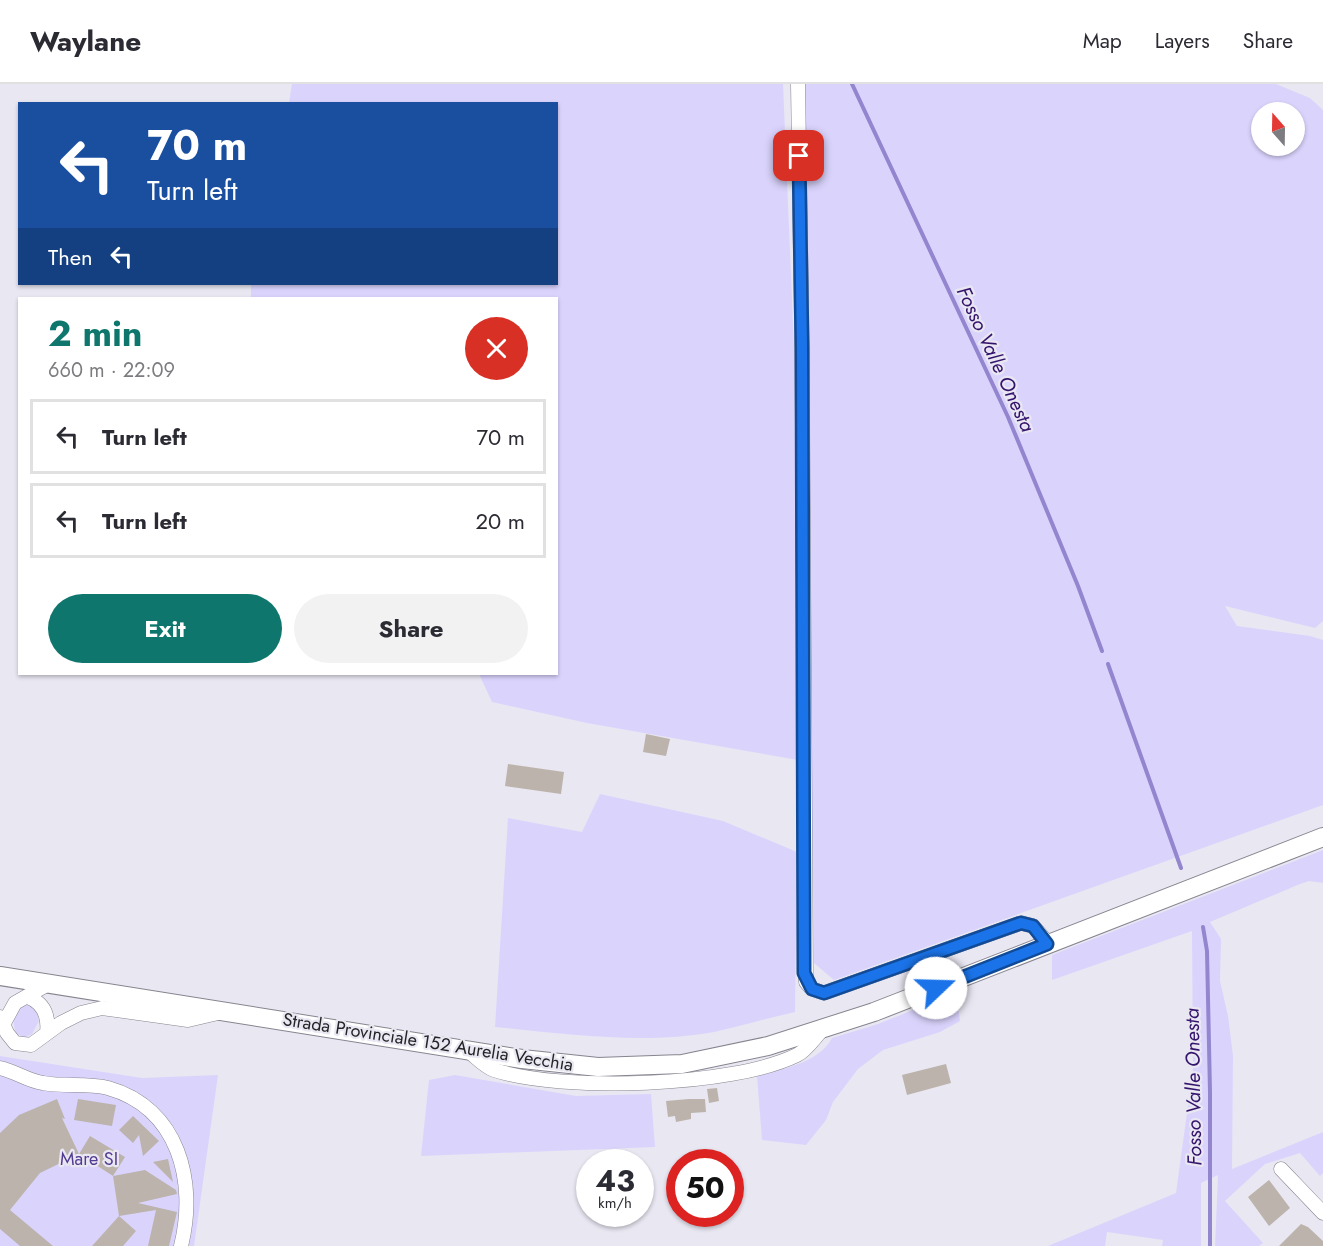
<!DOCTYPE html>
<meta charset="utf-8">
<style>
body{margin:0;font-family:Jost,sans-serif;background:#f2f2f3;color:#2b2b33;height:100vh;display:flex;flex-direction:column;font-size:22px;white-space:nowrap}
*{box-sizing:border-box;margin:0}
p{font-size:20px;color:#7c7c81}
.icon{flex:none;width:33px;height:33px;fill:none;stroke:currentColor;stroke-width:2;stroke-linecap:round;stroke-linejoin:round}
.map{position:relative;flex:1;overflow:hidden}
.details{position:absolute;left:18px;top:213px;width:540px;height:378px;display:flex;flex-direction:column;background:#fff;border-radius:0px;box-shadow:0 2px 4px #0004}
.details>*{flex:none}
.hud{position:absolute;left:18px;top:18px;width:540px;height:183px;border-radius:0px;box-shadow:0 2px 4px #0004;background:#1a4fa0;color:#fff;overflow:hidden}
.needle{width:39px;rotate:340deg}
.tools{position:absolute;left:1251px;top:18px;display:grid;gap:12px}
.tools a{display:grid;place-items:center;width:54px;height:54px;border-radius:50%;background:#fff;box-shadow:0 2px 4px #0004;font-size:30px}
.speed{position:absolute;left:576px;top:1065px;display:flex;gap:12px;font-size:30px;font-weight:700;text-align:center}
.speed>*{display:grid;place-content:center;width:78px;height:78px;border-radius:50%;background:#fff;box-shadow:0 2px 4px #0004;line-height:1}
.speed small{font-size:15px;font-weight:400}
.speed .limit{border:9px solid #d22;background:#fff;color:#111}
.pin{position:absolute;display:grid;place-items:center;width:51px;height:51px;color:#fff;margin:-26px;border-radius:12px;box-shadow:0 3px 9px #0006}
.me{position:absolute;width:66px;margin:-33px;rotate:69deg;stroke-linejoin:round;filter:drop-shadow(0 0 4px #0008)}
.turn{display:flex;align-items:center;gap:21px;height:126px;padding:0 30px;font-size:27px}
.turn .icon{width:78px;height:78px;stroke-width:2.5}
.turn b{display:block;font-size:42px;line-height:51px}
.then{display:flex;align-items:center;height:57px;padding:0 30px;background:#0003;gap:12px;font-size:22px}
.round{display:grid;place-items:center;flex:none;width:63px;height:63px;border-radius:32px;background:#f2f2f3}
.head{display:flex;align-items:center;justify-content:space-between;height:102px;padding:0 30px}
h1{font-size:36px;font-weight:700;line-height:45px;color:#0f766e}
.cta{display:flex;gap:12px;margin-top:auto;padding:12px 30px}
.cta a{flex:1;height:69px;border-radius:36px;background:#0f766e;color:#fff;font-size:24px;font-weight:700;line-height:69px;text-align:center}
.cta a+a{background:#f2f2f3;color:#2b2b33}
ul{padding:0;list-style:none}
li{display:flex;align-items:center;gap:18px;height:75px;margin:0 12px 9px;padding:0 18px;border:3px solid #e1e1e2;border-radius:0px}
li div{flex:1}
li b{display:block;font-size:22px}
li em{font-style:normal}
header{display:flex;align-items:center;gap:36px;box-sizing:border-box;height:84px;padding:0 30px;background:#fff;border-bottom:2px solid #e1e1e2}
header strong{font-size:28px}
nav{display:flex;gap:33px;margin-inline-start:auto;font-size:21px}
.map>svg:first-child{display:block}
.green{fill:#dad4fd;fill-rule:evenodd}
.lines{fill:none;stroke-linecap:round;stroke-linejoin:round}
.stream{stroke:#9485cf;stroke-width:4}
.building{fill:#bcb3ac}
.minor-casing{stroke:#86858f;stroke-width:15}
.major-casing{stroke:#86858f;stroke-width:20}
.minor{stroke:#fff;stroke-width:14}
.major{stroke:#fff;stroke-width:18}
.route-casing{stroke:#114b97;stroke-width:15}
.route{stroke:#1a73e8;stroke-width:10}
.labels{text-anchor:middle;stroke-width:4.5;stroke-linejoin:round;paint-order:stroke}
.street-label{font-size:18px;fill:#242427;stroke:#e9e7f2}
.park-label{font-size:18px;fill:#533a92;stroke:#e9e7f2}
.water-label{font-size:20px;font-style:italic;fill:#33136b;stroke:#e9e7f2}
</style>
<header>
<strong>Waylane</strong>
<nav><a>Map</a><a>Layers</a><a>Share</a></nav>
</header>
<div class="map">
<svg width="1323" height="1162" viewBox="0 0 1323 1162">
<rect width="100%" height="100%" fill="#e9e7f2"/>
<!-- green -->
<path class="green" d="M292 0H783L794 263 798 676 587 639 492 618 479 590H556V214H251V200H556V20L289 19Z
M802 0H1276L1310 14 1323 26V537L1315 544 1225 522 1237 542 1310 552 1323 556V721L834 896 814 879ZM1262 28H1294V62H1262Z
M600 710 723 737 797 768 795 928C768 934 741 942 714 948 643 961 566 950 495 943L508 734 582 748Z
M1323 766V799L1309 797 1300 800 1210 838 1221 855 1220 897 1228 932 1233 972 1232 1085 1323 1048V1089L1320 1092 1300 1069 1265 1080 1225 1117 1263 1159 1259 1162H1215L1218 1091 1201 1099V1162H1162L1163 1156 1107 1148 1105 1162H1048L1176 1109 1193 985 1192 847 1052 896V871Z
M956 909 960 937 940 948 883 966 858 985 833 1018 826 1036 806 1061 762 1056 757 992C782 985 819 979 832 954L878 940Z
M25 919 36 924 39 937 32 950 24 954 16 949C11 935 14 929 25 919Z
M0 972 142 994 218 991 194 1162H0Z
M455 991 576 1012 651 1010 655 1063 421 1072 429 996Z"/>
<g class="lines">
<!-- stream -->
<path class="stream" d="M852 0 1008 333 1078 502 1102 567
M1108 580 1181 784
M1203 843 1207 867 1210 1008V1162"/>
</g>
<!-- building -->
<path class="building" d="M646 650 670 655 666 672 643 668Z
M508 680 564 688 561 710 505 702Z
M946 980 951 999 907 1011 902 991Z
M717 1004 719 1017 709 1019 707 1005Z
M57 1015 65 1035 62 1034 79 1070 40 1089 10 1126 53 1162H20L0 1145V1049L19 1031Z
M78 1015 116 1021 112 1042 74 1036Z
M689 1015H705L706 1028 691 1029V1035L676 1038 675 1032 668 1033 666 1017Z
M133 1032 159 1057 143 1072 139 1051 133 1059 119 1046Z
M90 1052 125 1073 113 1092 79 1070Z
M168 1075 173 1098 153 1078Z
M145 1086 176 1106 177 1110 138 1119 177 1128 169 1162H148L156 1126 119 1132 113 1092Z
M1269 1096 1290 1124 1269 1142 1248 1113Z
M119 1132 136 1147 123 1162H92Z
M1301 1140 1308 1143 1323 1157V1162H1279Z"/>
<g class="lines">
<defs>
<path id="minor" d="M798 0 802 263 806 898 812 905 824 909 1021 839 1033 842 1048 859
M28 913C44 919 49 932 47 949
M0 933 7 949 15 959 31 961 61 939 81 929 102 924 188 936 218 929
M4 939 15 919 50 899
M468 967C476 973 485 983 494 986 563 1008 732 1003 797 971 807 966 815 953 823 945
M0 984C15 987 28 997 43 999 64 1003 87 999 108 1004 179 1024 197 1098 181 1162
M1281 1085 1323 1129"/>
<path id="major" d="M0 892 522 975 598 983 682 980 768 962 874 928 1323 753"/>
</defs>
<!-- minor casing -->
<use href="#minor" class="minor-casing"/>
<!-- major casing -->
<use href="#major" class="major-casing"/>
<!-- minor -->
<use href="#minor" class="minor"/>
<!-- major -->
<use href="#major" class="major"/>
</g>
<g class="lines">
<defs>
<path id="route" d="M799 72 802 263 804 889 812 905 824 909 1021 839 1033 842 1047 860 936 904"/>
</defs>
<!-- route casing -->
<use href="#route" class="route-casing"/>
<!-- route -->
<use href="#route" class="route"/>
</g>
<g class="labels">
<!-- street labels -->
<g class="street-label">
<text transform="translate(428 958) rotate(9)" y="6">Strada Provinciale 152 Aurelia Vecchia</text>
</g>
<!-- park labels -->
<g class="park-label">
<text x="89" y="1081">Mare SI</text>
</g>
<!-- water labels -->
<g class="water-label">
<text transform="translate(996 275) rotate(65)" y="7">Fosso Valle Onesta</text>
<text transform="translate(1193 1003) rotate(-91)" y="7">Fosso Valle Onesta</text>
</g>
</g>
</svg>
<div class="tools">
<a><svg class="needle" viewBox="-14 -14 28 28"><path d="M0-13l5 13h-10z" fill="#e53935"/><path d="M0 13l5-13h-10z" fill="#7c7c81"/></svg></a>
</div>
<div class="speed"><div>43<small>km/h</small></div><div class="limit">50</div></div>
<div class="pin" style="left:799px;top:72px;background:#d93025"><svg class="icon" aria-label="arrive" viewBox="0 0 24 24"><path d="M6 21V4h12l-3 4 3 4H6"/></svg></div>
<svg class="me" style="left:936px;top:904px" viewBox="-20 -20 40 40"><circle r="19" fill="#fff"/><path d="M0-13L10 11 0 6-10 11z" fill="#1a73e8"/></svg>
<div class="hud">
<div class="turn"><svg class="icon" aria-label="left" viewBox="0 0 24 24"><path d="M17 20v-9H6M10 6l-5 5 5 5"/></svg><div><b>70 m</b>Turn left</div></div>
<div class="then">Then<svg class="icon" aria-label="left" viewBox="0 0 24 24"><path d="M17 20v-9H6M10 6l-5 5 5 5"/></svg></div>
</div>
<section class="details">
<div class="head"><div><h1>2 min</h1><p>660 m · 22:09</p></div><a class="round" style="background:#d93025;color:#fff"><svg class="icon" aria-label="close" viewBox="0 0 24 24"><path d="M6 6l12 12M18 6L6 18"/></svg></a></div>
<ul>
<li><svg class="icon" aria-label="left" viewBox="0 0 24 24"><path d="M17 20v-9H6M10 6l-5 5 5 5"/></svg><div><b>Turn left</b></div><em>70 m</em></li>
<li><svg class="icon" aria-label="left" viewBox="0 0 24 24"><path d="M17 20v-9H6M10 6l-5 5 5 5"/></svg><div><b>Turn left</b></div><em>20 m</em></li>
</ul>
<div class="cta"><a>Exit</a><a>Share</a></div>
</section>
</div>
